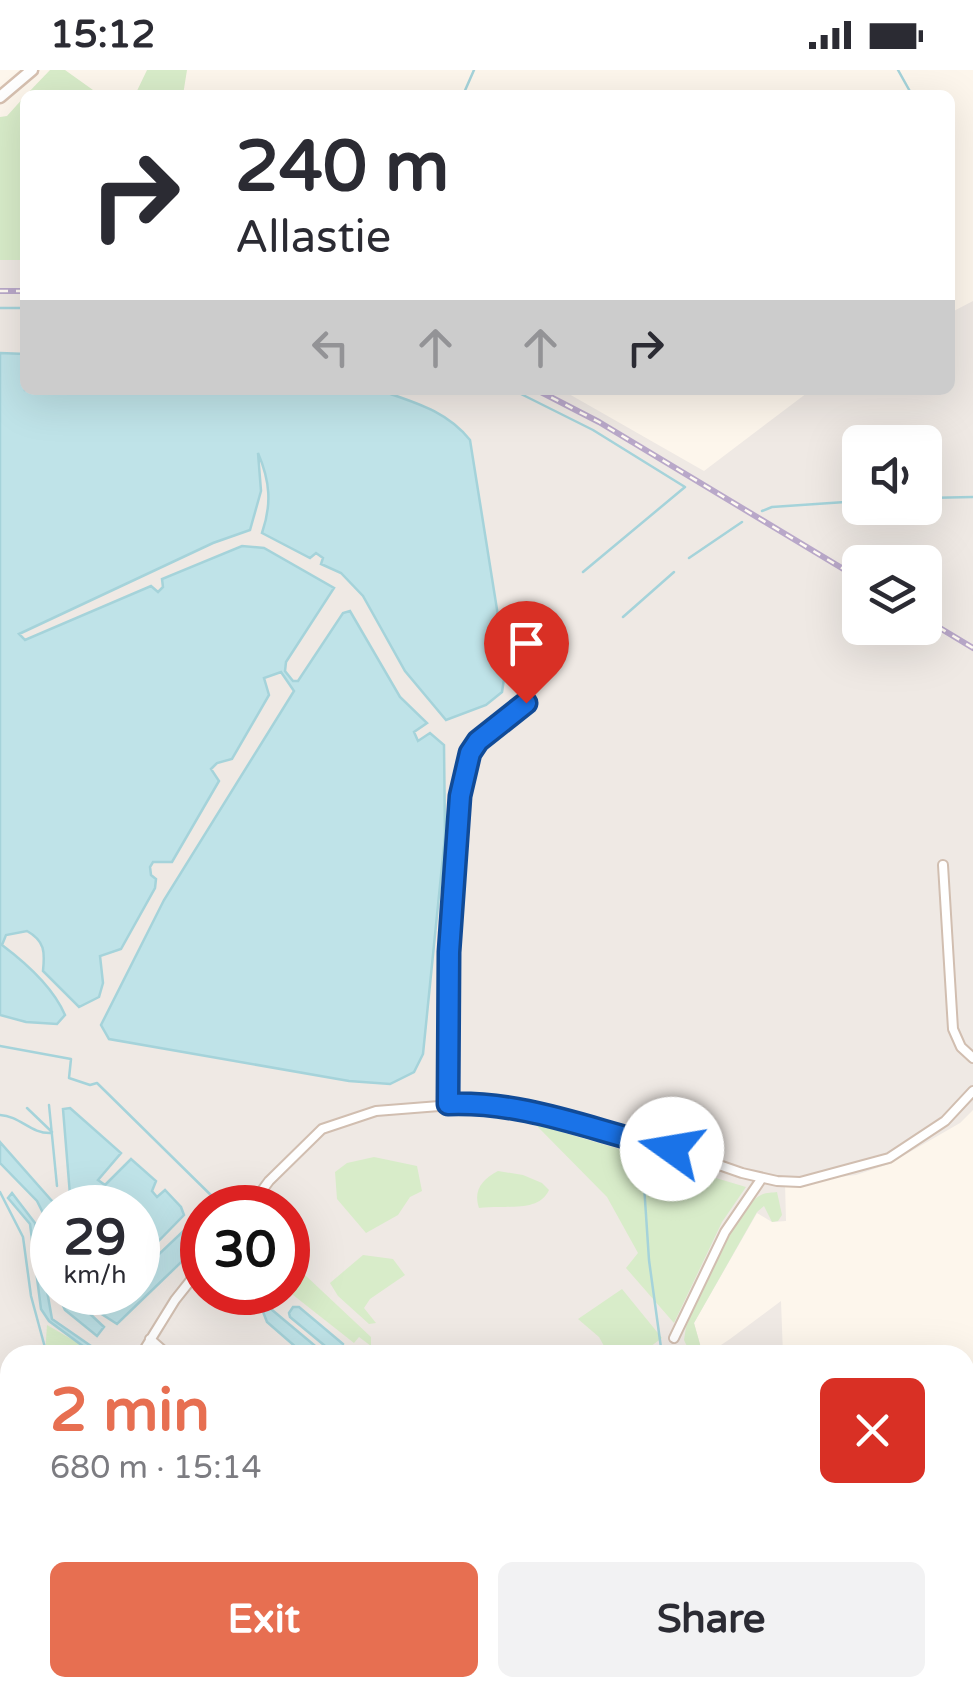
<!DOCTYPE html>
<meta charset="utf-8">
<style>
body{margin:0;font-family:"Varela Round",sans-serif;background:#f2f2f3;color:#2b2b33;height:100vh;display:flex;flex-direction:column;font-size:38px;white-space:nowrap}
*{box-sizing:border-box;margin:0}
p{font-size:32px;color:#7c7c81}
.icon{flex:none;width:55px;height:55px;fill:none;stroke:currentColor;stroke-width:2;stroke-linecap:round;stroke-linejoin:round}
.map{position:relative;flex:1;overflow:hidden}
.drawer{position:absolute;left:0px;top:1275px;width:975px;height:352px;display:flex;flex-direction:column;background:#fff;border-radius:30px 30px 0 0;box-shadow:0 10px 40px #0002}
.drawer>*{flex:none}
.hud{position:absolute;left:20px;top:20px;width:935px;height:305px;border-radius:15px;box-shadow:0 10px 40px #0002;background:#fff;color:#2b2b33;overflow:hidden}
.buttons{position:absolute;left:842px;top:355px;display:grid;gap:20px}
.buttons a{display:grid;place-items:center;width:100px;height:100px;border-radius:15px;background:#fff;box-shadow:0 10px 40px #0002;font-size:50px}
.speed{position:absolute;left:30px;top:1115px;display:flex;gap:20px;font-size:50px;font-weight:700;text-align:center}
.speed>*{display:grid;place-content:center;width:130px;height:130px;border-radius:50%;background:#fff;box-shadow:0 10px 40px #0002;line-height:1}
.speed small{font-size:25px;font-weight:400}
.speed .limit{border:15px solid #d22;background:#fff;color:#111}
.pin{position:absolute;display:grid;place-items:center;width:85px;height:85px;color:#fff;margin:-102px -42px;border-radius:50% 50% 50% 0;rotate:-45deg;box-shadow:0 0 10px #0007}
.pin .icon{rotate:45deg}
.me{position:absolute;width:110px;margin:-55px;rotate:283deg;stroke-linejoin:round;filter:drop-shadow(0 0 8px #0008)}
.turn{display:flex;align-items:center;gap:35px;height:210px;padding:0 50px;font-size:45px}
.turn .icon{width:130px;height:130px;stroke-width:2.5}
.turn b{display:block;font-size:70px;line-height:85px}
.lanes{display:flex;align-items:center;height:95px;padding:0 50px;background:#0003;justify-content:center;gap:50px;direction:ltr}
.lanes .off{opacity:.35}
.round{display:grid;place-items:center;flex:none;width:105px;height:105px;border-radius:15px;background:#f2f2f3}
.head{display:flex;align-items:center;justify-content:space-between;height:170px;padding:0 50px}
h1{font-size:60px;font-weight:700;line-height:75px;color:#e76f51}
.button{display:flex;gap:20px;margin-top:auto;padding:20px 50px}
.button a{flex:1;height:115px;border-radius:15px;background:#e76f51;color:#fff;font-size:40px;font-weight:700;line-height:115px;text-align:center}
.button a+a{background:#f2f2f3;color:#2b2b33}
.status{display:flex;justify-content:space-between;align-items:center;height:70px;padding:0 50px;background:#fff;direction:ltr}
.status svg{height:28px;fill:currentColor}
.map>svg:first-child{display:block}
.industrial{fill:#efe9e4;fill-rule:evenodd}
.green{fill:#d8ecc9}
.water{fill:#bfe3e8;stroke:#a5d3da;stroke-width:2.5}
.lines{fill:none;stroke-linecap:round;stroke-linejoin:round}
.stream{stroke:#a5d3da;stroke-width:2.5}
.street-casing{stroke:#d1beb0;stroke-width:12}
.secondary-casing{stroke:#d6c0b0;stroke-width:15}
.street{stroke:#fff;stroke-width:8}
.secondary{stroke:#fff;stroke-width:10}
.rail-casing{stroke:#b9a8c9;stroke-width:6}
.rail{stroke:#fffaf3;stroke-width:2.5;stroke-dasharray:8;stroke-linecap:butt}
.route-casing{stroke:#114b97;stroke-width:25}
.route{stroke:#1a73e8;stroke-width:18}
</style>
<div class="status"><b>15:12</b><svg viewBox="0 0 49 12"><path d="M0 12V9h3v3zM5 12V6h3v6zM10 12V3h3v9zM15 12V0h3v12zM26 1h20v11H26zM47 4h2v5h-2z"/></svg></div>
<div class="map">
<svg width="973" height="1626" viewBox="0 0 973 1626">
<rect width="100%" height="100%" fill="#fdf6ec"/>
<!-- industrial -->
<path class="industrial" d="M0 190H25V320H562L704 401 811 320H950V243L973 231V1040L960 1053 889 1094 856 1105 785 1113 786 1151 772 1152 757 1143 694 1253 703 1285H10V1618H965V1408L973 1405V1626H0ZM860 372H925V438H860ZM860 492H925V558H860ZM52 1138H138V1222H52ZM202 1138H288V1222H202Z
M781 1231 783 1285H706L730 1269Z"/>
<!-- green -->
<path class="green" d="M50 0H65L100 25H26Z
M147 0H187L183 25H135Z
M25 26V190H0V47L7 46Z
M535 1054 746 1117 722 1152 674 1253 626 1198 638 1183 607 1127Z
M374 1087 417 1096 422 1121 410 1127 398 1145 366 1163 337 1129 335 1102 347 1093Z
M498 1101 523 1105 542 1113 549 1120C538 1144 503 1134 479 1138 473 1121 482 1109 498 1101Z
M777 1122 782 1145 778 1151 772 1152 764 1136 757 1142 694 1253 703 1285H691L684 1270 686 1257C698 1228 734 1137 761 1125 766 1122 772 1123 777 1122Z
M363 1185 393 1189 405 1205 370 1229 364 1238 376 1253 369 1254 338 1226 330 1213Z
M288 1189 371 1267V1276L359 1267 354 1273 288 1221Z
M622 1219 662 1268 639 1285H609L599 1267 578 1249Z
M47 1255 99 1285H45Z"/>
<!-- water -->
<path class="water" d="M0 283 25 284V320H379C413 332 446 340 470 370L506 596 502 622 486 635 446 650 405 601 363 526 341 503 321 494 323 488 316 483 310 488 262 463C272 434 270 411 258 383L261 421 250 460 213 473 19 564 25 570 151 516 158 522 163 517 162 509 242 476 264 478 334 518 286 592 285 601 293 611H298L343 543 350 541 400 627 427 653 414 662 418 671 430 663 444 675 445 766 423 984 414 1002 390 1014 349 1011 109 969 101 955 164 830 294 621 281 602 264 608 269 625 232 689 217 693 211 699 219 711 172 792H153L150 797 151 805 156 809 155 818 121 879 100 886 103 913 99 927 79 937 43 901C45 882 45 871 27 861L6 865 2 875C26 893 53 917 65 945L57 954 26 952 0 945Z
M70 1038 121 1083 98 1110 105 1115 131 1089 156 1111 152 1121 157 1127 165 1120 181 1137 184 1145 138 1192V1138L71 1137 63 1039Z
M0 1072 52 1131 61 1135 52 1138V1196L43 1143 37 1131 0 1093Z
M12 1123 35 1153 52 1249 104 1285H95L49 1251 41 1239 30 1154 8 1128Z
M196 1149 202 1156V1172L117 1254 97 1241 117 1223 138 1222V1204Z
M57 1223H72L73 1228 104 1257 97 1266 65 1240Z
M260 1234H265L326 1285H305L267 1252Z
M293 1237H299L343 1274 341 1285H336L290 1247 289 1243Z"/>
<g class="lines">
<!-- stream -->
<path class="stream" d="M898 0 912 25
M463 25 474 0
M0 238H25
M513 320 593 360 685 417 583 502
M925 428 973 427
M762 441 772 437 860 431
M689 488 742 452
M623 547 674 502
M0 976 71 989 69 1008 90 1015 97 1013 224 1138
M49 1035 57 1116
M27 1038 52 1062
M0 1045C20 1046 31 1064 51 1063
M643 1100 649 1190 662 1285
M0 1122 23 1167 31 1226 47 1285
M73 1281V1285"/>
<defs>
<path id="street" d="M943 795 953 959 961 977 973 988
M448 1034 449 883 461 726 470 683 478 671 526 633
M249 1138 269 1111 322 1059 376 1041 490 1032 526 1039 673 1079 742 1103 777 1111 800 1112 889 1088 945 1051 973 1021
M674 1268 725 1162 762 1108
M150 1269 168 1285
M141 1285 175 1230 202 1196
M0 1512 10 1498
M618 1618 623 1626
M817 1618 836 1626
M398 1626 401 1618
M765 1626 788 1618"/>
<path id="secondary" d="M0 27 32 0"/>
</defs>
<!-- street casing -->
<use href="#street" class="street-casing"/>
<!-- secondary casing -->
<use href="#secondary" class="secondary-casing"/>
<!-- street -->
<use href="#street" class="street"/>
<!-- secondary -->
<use href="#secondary" class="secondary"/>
<defs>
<path id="rail" d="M0 221H25
M537 320 599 352 860 509
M925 549 973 578"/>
</defs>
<!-- rail casing -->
<use href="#rail" class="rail-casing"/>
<!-- rail -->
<use href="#rail" class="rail"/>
</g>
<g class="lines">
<defs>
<path id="route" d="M526 633 478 671 470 683 460 726 449 882 448 1034C528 1031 595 1062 672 1079"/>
</defs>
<!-- route casing -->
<use href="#route" class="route-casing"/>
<!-- route -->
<use href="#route" class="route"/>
</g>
</svg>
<div class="buttons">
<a><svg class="icon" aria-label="sound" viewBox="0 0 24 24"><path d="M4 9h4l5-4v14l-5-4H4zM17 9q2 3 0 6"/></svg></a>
<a><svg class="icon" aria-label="layers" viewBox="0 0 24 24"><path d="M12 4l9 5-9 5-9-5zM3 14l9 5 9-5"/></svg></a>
</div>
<div class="speed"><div>29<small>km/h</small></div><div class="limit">30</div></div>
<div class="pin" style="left:526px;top:633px;background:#d93025"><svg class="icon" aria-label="arrive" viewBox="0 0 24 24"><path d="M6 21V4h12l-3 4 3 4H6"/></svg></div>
<svg class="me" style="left:672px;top:1079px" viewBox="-20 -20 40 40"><circle r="19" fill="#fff"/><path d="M0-13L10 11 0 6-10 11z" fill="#1a73e8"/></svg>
<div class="hud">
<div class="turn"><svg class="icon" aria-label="right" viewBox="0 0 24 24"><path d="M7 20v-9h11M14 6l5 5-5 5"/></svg><div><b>240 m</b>Allastie</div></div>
<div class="lanes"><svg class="icon off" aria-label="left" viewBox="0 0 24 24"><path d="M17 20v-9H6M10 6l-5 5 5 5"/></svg><svg class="icon off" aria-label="ahead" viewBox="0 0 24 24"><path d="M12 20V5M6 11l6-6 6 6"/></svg><svg class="icon off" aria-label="ahead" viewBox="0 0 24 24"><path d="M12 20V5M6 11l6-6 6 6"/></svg><svg class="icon" aria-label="right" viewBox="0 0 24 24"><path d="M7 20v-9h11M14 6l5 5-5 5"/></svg></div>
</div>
<section class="drawer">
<div class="head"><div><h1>2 min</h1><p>680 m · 15:14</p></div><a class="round" style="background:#d93025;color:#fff"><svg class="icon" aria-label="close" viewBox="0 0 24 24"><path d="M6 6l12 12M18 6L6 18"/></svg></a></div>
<div class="button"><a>Exit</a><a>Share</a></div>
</section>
</div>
